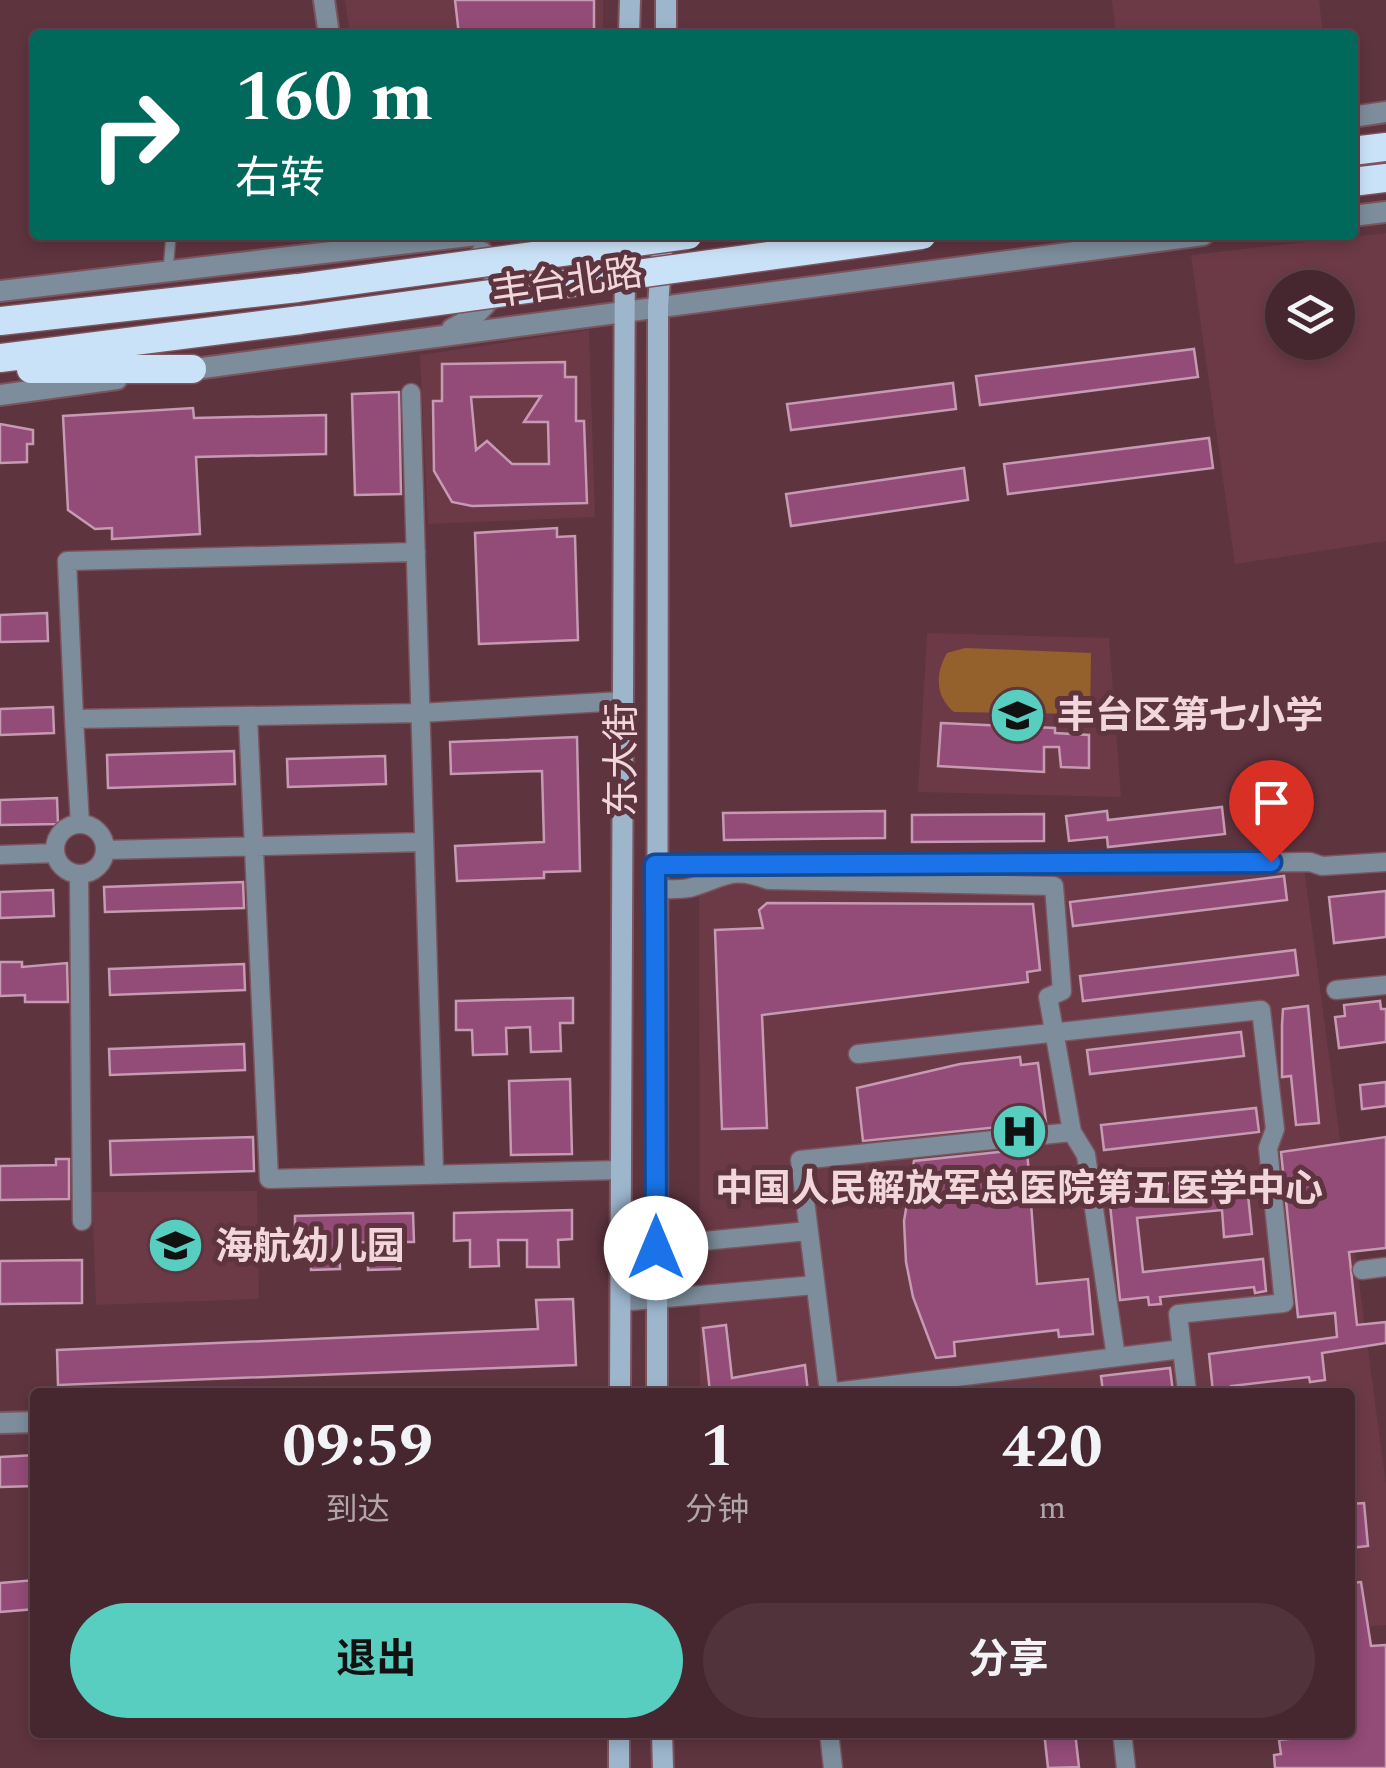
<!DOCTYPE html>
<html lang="zh">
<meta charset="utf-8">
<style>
body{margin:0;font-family:Spectral,"Noto Sans SC",serif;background:#50333b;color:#f1f3f6;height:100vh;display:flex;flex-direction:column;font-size:38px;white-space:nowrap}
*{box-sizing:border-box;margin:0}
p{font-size:32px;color:#b0a5aa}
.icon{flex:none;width:55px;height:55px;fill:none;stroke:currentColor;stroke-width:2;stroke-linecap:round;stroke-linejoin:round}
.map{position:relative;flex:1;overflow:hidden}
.sheet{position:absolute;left:30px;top:1388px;width:1325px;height:350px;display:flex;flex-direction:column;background:#46272f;border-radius:10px;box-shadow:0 5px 15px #0003,0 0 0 2px #5e444b}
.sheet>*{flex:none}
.hud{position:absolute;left:30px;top:30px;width:1328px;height:210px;border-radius:10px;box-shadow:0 5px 15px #0003,0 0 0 2px #5e444b;background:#00695c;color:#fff;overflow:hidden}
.tools{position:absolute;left:1265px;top:270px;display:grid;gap:20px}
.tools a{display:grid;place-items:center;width:90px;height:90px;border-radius:50%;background:#46272f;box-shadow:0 5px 15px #0003,0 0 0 2px #5e444b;font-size:50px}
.pin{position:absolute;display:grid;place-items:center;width:85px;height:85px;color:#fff;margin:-102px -42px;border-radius:50% 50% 50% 0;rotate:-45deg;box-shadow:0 0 10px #0007}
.pin .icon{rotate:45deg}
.me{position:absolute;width:110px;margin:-55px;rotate:0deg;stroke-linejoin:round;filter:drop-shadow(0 0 8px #0008)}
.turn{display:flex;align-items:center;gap:35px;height:210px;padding:0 40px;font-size:45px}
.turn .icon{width:130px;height:130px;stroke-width:2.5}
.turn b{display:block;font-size:70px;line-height:85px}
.eta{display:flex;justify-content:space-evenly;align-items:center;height:170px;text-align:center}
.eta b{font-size:60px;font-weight:700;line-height:70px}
.primary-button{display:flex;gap:20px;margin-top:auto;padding:20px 40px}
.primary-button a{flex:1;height:115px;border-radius:60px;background:#58cec0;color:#111;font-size:40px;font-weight:700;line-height:115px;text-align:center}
.primary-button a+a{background:#50333b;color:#f1f3f6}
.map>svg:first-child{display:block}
.built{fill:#6c3a47;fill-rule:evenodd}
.green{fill:#94612c}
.building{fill:#934b77;stroke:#c69ab2;stroke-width:2.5;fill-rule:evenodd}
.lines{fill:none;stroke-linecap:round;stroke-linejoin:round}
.service-casing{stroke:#7b545e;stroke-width:12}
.minor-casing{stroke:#7b545e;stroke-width:21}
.tertiary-casing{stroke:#7b545e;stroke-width:24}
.secondary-casing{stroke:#7b545e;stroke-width:24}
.trunk-casing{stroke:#7b545e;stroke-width:31}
.service{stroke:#7d8d9b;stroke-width:9}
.minor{stroke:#7d8d9b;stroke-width:18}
.tertiary{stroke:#7d8d9b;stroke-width:20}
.secondary{stroke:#9db6cc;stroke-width:20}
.trunk{stroke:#cae2f8;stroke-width:28}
.trunk-bridge-casing{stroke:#7b545e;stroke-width:31;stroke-linecap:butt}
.trunk-bridge{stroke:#cae2f8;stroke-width:28}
.route-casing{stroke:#114b97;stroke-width:25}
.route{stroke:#1a73e8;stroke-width:18}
.labels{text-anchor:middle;stroke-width:10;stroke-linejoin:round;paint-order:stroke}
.street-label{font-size:38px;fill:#f1d6dc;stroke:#5e343f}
.poi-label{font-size:38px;font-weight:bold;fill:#f1d6dc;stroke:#5e343f;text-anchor:start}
</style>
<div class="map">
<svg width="1386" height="1768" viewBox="0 0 1386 1768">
<rect width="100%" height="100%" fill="#5e343f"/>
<!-- built -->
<path class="built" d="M345 0H603V35H350Z
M1112 0H1319L1323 35H1116Z
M1386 233V541L1235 564 1191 255ZM1282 288H1338V342H1282Z
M589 330 595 517 428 524 420 355Z
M927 633 1109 638 1121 797 918 792Z
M1304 868 1386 1485V1625L1350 1628V1392H700L699 869Z
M257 1191 259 1299 96 1305 92 1192Z"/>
<!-- green -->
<path class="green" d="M965 648 1091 653 1090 714 954 712C935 696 935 674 947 653Z"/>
<!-- building -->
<path class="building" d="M455 0H594V35H459Z
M1194 349 1198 377 980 405 976 376Z
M565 362V377H576V421H584L587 503 472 506 452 502 434 471 433 401H442V364ZM541 396 524 422H548L549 464H512L487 441 476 450 471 397Z
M953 383 956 409 791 430 787 404Z
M399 392 401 494 355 495 352 394Z
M193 408 194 418 326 415V454L196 457 200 534 112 539V528L95 529 68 510 63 416Z
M0 424 33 430V444H27V462L0 463Z
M1209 438 1213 468 1008 494 1004 464Z
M964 468 968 500 791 526 786 494Z
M557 528V537L575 536 578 640 479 644 475 533Z
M47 613 48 641 0 642V615Z
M53 707 54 733 0 735V709Z
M941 723 1055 728V733L1089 735V768L1061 767 1059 747H1044V772L938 766Z
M577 737 580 871 544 872V878L457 881 455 846 544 842 542 771 451 774 450 742Z
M234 751 235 784 108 788 107 755Z
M385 756 386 784 288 787 287 759Z
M57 798 58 824 0 825V800Z
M1222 807 1225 834 1108 847 1107 837 1069 841 1066 816 1107 811 1108 820Z
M885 811V838L724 840 723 813Z
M1044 814V841L912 842V815Z
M1284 876 1287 900 1073 926 1070 902Z
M243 882 244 908 105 912 104 887Z
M53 890 54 916 0 918V892Z
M1386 891V937L1334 943 1329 897Z
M767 903 1033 904 1040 970 1027 972 1028 982 762 1015 767 1128 722 1129 715 930 763 928 759 910Z
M1295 950 1298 975 1083 1001 1080 976Z
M0 962H22V967L67 963 68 1002H25V995L0 996Z
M244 964 245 990 110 995 109 969Z
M573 998V1023H560L561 1051 531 1052 530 1027 506 1028 507 1054 473 1055 472 1030H456V1001Z
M1380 1001 1381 1009H1386V1042L1339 1048 1335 1017 1345 1016 1344 1005Z
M1308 1006 1319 1123 1296 1125 1291 1076 1282 1077V1025L1283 1009Z
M1241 1032 1244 1056 1090 1074 1087 1050Z
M244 1044 245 1070 110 1075 109 1049Z
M1020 1057 1021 1065 1038 1063 1046 1122 863 1141 857 1088 960 1064Z
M570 1079 572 1154 511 1155 509 1081Z
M1386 1082V1106L1362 1109 1360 1085Z
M1256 1108 1259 1132 1104 1150 1101 1125Z
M253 1137 254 1171 111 1175 110 1141Z
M1386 1137V1248L1349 1252 1357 1325 1386 1322V1343L1322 1353 1325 1380 1310 1382 1309 1377 1231 1386 1232 1392H1213L1209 1354 1337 1337 1335 1313 1298 1317 1281 1152Z
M1027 1149 1037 1284 1088 1279 1093 1334 1059 1337 1058 1330 954 1342 955 1356 936 1358 913 1297 906 1262 904 1221 914 1161Z
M56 1159H69V1199L0 1200V1166L56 1165Z
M1224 1177 1225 1187 1247 1185 1252 1234 1224 1237 1222 1210 1137 1218 1143 1272 1263 1259 1266 1291 1255 1293 1254 1287 1160 1297 1161 1304 1149 1305 1148 1297 1120 1300 1109 1195 1136 1192V1187Z
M572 1210V1239L558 1240 559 1267H527V1240H498L499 1266 470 1267V1240L454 1241V1213Z
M413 1213 414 1242H399L400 1269 368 1270V1242L339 1243 340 1269 311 1270V1243L295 1244V1216Z
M82 1260V1303L0 1304V1261Z
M573 1299 576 1365 58 1385 57 1350 538 1329 536 1300Z
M726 1325 732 1378 805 1365 808 1392H710L703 1328Z
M1170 1368 1173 1392H1103L1101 1376Z
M35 1455V1486L0 1487V1457Z
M1364 1503 1368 1546 1350 1548V1504Z
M35 1580V1609L0 1612V1583Z
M1361 1582 1371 1646 1386 1645V1768H1275L1274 1755 1281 1754 1279 1740 1350 1732V1583Z
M1044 1732H1075L1079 1767 1048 1768Z"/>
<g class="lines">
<defs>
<path id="service" d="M168 271 171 235"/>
<path id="minor" d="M411 393 434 1172
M416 552 67 561 74 719 420 713 622 701
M248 717 269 1179 620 1170
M74 719 80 824
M55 849a25 25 0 1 1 50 0a25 25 0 1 1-50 0Z
M105 850 424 842
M0 855 55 853
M655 865 1310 862 1322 866 1386 862
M79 874 82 1221
M655 889C665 889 678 890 689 888 723 879 730 865 768 880L1054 886 1062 991 1048 997 1072 1132 800 1160 829 1392
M1336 990 1386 985
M858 1054 1261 1010 1275 1129 1268 1148 1284 1303 1178 1314 1187 1392
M1072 1132 1086 1155 1116 1357
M620 1249 808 1231
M1362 1270 1386 1267
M620 1302 815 1285
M835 1392 1182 1349
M829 1732 833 1768
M1122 1732 1126 1768"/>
<path id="tertiary" d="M324 0 329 35
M1352 117 1386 112
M1352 216 1386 212
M0 291 477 235
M452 329C479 315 496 301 495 269L482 252
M180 371 1203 235
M0 395 117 379
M0 1423 35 1422"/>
<path id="secondary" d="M629 35 630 0
M666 35V0
M620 1392 625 235
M657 1392 658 307 663 235
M662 1732 663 1768
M619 1768V1732"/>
<path id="trunk" d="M1352 151 1386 147
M1352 182 1386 178
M0 321 298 288
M0 358 301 320
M31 369H192"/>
</defs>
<!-- service casing -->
<use href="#service" class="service-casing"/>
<!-- minor casing -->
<use href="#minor" class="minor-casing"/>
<!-- tertiary casing -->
<use href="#tertiary" class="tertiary-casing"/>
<!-- secondary casing -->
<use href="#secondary" class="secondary-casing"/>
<!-- trunk casing -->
<use href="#trunk" class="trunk-casing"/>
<!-- service -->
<use href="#service" class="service"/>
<!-- minor -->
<use href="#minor" class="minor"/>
<!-- tertiary -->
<use href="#tertiary" class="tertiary"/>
<!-- secondary -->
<use href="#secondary" class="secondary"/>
<!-- trunk -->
<use href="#trunk" class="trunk"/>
<defs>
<path id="trunk-bridge" d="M298 288 688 235
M301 320 922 235"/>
</defs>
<!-- trunk-bridge casing -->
<use href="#trunk-bridge" class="trunk-bridge-casing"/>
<!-- trunk-bridge -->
<use href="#trunk-bridge" class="trunk-bridge"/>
</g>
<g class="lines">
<defs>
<path id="route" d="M656 1248 655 865 1271 862"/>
</defs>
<!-- route casing -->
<use href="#route" class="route-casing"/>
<!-- route -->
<use href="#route" class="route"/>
</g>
<!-- icons -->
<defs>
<symbol id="school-disc" viewBox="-11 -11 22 22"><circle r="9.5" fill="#58cec0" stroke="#5e343f"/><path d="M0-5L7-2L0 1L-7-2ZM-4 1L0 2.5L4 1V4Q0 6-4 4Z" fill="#111"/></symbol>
<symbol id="hospital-disc" viewBox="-11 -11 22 22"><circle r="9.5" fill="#58cec0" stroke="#5e343f"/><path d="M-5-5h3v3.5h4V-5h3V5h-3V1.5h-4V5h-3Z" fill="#111"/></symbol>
</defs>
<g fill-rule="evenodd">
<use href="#school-disc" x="986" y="684" width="63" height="63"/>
<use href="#hospital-disc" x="988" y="1100" width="63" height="63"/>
<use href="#school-disc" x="144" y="1214" width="63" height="63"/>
</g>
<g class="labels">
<!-- street labels -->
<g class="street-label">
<text transform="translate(567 282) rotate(-8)" y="13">丰台北路</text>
<text transform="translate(621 760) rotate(-90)" y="13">东大街</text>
</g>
<!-- poi labels -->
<g class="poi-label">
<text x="1057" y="728">丰台区第七小学</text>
<text x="1019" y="1201" text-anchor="middle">中国人民解放军总医院第五医学中心</text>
<text x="215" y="1259">海航幼儿园</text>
</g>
</g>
</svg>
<div class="tools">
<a><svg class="icon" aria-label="layers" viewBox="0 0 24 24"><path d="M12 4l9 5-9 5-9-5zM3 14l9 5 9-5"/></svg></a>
</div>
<div class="pin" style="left:1271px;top:862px;background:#d93025"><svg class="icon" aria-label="arrive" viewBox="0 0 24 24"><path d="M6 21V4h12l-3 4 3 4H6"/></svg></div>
<svg class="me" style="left:656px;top:1248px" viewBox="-20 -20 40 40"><circle r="19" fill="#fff"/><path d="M0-13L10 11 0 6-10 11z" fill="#1a73e8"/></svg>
<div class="hud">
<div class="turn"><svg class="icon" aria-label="right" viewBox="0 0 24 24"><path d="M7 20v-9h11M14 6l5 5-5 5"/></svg><div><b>160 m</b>右转</div></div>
</div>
<section class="sheet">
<div class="eta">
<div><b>09:59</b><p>到达</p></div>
<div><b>1</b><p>分钟</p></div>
<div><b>420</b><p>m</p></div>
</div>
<div class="primary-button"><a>退出</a><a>分享</a></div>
</section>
</div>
